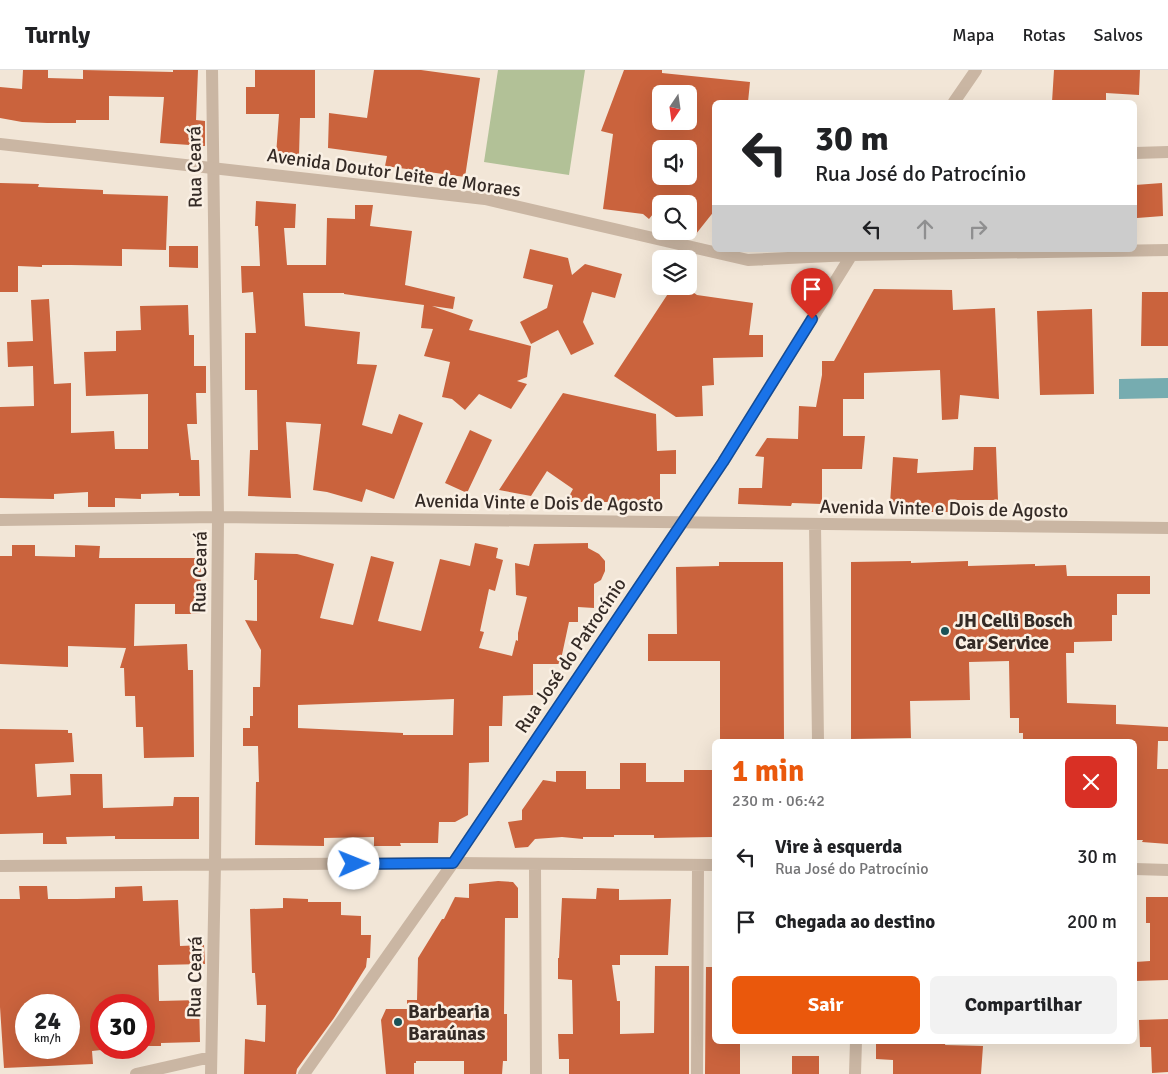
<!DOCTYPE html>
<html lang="pt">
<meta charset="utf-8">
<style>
body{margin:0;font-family:Signika,sans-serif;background:#f2f2f2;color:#202124;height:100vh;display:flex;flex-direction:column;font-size:19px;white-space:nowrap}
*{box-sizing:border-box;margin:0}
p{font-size:16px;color:#757577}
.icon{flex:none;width:28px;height:28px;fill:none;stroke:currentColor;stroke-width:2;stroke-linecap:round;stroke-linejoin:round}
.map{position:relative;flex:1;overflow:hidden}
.panel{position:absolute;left:712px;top:669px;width:425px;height:305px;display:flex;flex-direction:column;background:#fff;border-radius:8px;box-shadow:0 5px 20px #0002}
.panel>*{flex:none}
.hud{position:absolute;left:712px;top:30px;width:425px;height:152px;border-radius:8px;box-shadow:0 5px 20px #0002;background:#fff;color:#202124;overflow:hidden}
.needle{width:32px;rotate:193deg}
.controls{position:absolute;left:652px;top:15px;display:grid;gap:10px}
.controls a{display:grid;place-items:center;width:45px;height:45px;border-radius:8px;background:#fff;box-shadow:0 5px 20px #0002;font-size:25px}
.speed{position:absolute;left:15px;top:924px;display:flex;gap:10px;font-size:25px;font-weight:700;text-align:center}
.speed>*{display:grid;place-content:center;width:65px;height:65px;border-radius:50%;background:#fff;box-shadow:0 5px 20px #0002;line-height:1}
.speed small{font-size:12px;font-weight:400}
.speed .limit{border:8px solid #d22;background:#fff;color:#111}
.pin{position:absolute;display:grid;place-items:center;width:42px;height:42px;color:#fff;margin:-51px -21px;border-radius:50% 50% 50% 0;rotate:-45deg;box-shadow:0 0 5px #0007}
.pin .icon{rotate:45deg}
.me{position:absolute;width:55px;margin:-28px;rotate:89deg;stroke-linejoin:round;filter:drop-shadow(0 0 4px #0008)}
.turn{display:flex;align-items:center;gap:18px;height:105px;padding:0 20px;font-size:22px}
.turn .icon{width:65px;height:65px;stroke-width:2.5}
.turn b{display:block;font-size:35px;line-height:42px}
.lanes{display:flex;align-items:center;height:48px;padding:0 20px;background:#0003;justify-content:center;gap:25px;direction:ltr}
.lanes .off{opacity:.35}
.round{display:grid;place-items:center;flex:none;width:52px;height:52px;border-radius:8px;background:#f2f2f2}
.head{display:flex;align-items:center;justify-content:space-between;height:85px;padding:0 20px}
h1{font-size:30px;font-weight:700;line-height:38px;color:#ea580c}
.primary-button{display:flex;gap:10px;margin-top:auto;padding:10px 20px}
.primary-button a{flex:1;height:58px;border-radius:8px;background:#ea580c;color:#fff;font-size:20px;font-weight:700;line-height:58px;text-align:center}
.primary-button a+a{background:#f2f2f2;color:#202124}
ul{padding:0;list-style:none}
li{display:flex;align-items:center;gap:15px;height:65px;padding:0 20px}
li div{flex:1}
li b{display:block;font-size:19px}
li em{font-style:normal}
header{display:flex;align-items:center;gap:30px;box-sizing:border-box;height:70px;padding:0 25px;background:#fff;border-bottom:1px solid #e0e0e0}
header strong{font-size:24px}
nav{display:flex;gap:28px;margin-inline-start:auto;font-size:18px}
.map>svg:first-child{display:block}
.green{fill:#b2c197}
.water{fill:#76acb0}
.building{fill:#ca633d;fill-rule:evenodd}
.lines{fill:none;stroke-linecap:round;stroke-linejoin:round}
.minor{stroke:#cab6a3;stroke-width:12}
.tertiary{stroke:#cab6a3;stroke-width:12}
.route-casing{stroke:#114b97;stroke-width:12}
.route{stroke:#1a73e8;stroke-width:9}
.poi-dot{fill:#1a5257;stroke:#faf0e4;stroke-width:2}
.labels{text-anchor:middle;stroke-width:5;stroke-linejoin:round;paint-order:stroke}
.street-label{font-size:19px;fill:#352b26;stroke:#faf0e4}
.poi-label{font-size:19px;font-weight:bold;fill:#352b26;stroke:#faf0e4;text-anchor:start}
</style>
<header>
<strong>Turnly</strong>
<nav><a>Mapa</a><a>Rotas</a><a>Salvos</a></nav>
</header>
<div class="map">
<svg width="1168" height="1004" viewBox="0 0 1168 1004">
<rect width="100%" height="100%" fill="#f2e6d7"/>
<!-- green -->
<path class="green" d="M498 0H585L569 105 484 92Z"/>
<!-- water -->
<path class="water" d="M1168 308V328L1119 329V309Z"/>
<!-- building -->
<path class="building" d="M23 0H48V8L83 9V0L173 2V0H198L196 50 205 51V76L160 73 164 27 109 26V50H76V53H47L22 52 0 48V17L22 19Z
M255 0H315V48H300L299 86 276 85 279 44H246V17H255Z
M374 0H421L480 8 465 107 385 96 387 86 328 78 329 43 367 48Z
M624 0H662V3L750 12 748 32H715V140L692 169 689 168V134H661L649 149 643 144 603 139 613 64 601 61ZM661 24H689V51H661ZM661 79H689V106H661Z
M1054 0H1140L1139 25 1106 23V32H1052Z
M0 113 39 114 38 117 103 120V124L168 126 166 180 122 179V196L71 195H42V197L18 196V222H0Z
M1162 113 1163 146 1137 148 1135 115Z
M256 131 296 134 295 158H284L287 195H326L327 148 355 149V135H373L370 156 412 161 405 215 455 227 453 239 432 236 473 250 469 260 531 276 527 307 517 311 527 314 511 339 479 324 465 340 452 329 442 327 450 292 424 286 433 259 421 258 424 235 344 224V223H303L305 256 360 262 357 294 377 295 362 355 392 364 399 344 423 353 394 429 366 419 362 432 327 422 313 420 321 354 286 352 291 428 248 426 250 380H258L257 320H245V263H256L253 222 242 223 241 196H260L258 156H255Z
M169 176H198V198L169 197Z
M530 179 568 188 572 205 585 194 622 204 615 228 592 222 583 252 594 274 571 285 558 260 531 274 520 252 547 238 553 215 523 208Z
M673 216H684L697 225 753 233 749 265H763V287L713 288 714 315 702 316 703 346 676 347 614 306Z
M874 219 952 220 953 240 995 238 999 329 960 325 958 349 942 350 940 300 864 303V329H843V366H865L862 399H822V434L792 433 791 436 738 434 739 418H762L764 387 755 386 767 368 798 369 799 336 816 337 822 305V291H834Z
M1142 222H1168V276H1141Z
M49 229 54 314 71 313V363L114 361 115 379H148V324L86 326 84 282 116 281V261L141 260 140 236 188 235 189 265H194V296H206V323H196L197 354H187L191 390H199L200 426H179V423L141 424V429L115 428V437H88V422L54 424V429L0 428V337L34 336 33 296 8 297 7 272 33 271 31 230Z
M1092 239 1094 324 1040 325 1037 241Z
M563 323 656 344 657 381 676 380V404H660V432H566L573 419 547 401 531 426 499 420Z
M470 360 492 370 467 423 445 413Z
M974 377H996L998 430H952V442H924V435L890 434 893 387 918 389 917 403 973 400Z
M475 473 498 478 496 488 503 490 495 521 489 519 480 561 484 562 479 578 512 586 516 570 518 571V563L527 527 516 525 515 493 529 496 534 474 588 473V478L599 484 605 491V501L601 510 594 514V538L578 537V552H569L560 594H533V625L503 626 502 656H489V692L469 693 468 745 455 752H439L438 773H400L401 776H374V767L324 768V776L255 775 256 712H259L258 676H243V658H250V646H253V617H260L261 580 245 550 257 551V510H254L255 483 297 484 334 494 320 548 353 555 371 486 394 492 378 551 421 561 440 489 470 496ZM454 629 453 665H403V663L298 658V635Z
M12 475H35V486L75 487V475L100 476 99 488H201L200 544H175V534H135L134 576 187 574 188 600H193L194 687 144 688 143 657H136L135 626H125L124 598H120L126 578 68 576V597L0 594V486H12Z
M911 491V493L968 491V496L1035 494V496L1066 495 1067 506H1150V524H1117V545H1112V571L1074 572V583H1066L1067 633 1116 635V654L1168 657V671H1158L1157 699H1168V774L1142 772 1143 770H1135V671H1023V663H1019V648H1010L1009 591 969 592 970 630 910 631 911 668 851 669V492Z
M719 492H783L784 671H720V591H648V564H677L676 497 719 496Z
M0 659 68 660V663H72L74 692 35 694 37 727 71 725 70 704H102L103 738 173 736 174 727H199V769H115V766L66 767 67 774H43V763L0 764Z
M620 693H646V712H684V700H712L713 767 654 768V765H614V767H583V769L562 767 535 769 528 777 515 778 508 752 522 750V740L543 710 556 712V701H586V719H620Z
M498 811 513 812 518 818V848H505L504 944H507V991H503L502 1004H464V991H416V993H414V1004H386L381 950 386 939H407V930H417L418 888 442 849H444L455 827 469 828V814Z
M19 816H47L48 829H77L115 828V817L142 816 143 831 178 830 180 876 204 875 205 894 158 895 159 931 199 930 200 972 161 973V976H144V935H101V980L92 981 93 994 4 998 0 937V829H20ZM26 935H69V978H26Z
M597 818 619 819V830L671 829 668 885H620V895H612L617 931H620V964L654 963 655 896H689V1004H569V989H559L558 964H573L572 910 558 909V888H559L562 828 596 829Z
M1146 827H1168V910L1135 911V892L1150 891V853H1146Z
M283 828 308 829V832H341V845L361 846V865H371L370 888H367L366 897 334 948 297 999 296 1004H244L245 969 265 972 266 935H257L255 903H252L250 839 283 838Z
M706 897H715V971H740V1004H705Z
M1168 949V1002L1152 1003 1151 977H1140L1139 950Z
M876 971H946L945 975 983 976 981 1004H893V990L876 989Z
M792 986H819V1004H792Z"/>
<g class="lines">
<!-- minor -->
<path class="minor" d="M1135 83 1168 82
M0 450 218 447 1168 458
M815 455 818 671
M535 795 536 1004
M0 796 453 793 715 795
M1135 799 1168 800
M136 1004 211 987
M211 1004 215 794 218 447 212 0
M697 1004 698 795
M855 1004 856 971"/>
<!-- tertiary -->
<path class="tertiary" d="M954 32 976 0
M0 74 485 129 748 190 851 185 1168 180
M304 1004 453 793 723 392 854 181"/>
</g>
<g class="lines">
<defs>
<path id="route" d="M354 794 453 793 723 392 812 249"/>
</defs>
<!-- route casing -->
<use href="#route" class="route-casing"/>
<!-- route -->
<use href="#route" class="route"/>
</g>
<!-- markers -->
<g class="poi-dot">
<circle cx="945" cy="561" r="5"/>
<circle cx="398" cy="952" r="5"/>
</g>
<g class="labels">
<!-- street labels -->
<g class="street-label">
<text transform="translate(194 97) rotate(-91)" y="7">Rua Ceará</text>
<text transform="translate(394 102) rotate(8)" y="7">Avenida Doutor Leite de Moraes</text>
<text transform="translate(539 432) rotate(1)" y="7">Avenida Vinte e Dois de Agosto</text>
<text transform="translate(944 438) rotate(1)" y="7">Avenida Vinte e Dois de Agosto</text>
<text transform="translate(199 502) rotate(-89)" y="7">Rua Ceará</text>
<text transform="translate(570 585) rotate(-56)" y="7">Rua José do Patrocínio</text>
<text transform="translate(194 907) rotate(-89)" y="7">Rua Ceará</text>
</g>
<!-- poi labels -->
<g class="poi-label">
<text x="955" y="557">JH Celli Bosch<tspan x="955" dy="22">Car Service</tspan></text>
<text x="408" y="948">Barbearia<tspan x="408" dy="22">Baraúnas</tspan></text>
</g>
</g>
</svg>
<div class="controls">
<a><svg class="needle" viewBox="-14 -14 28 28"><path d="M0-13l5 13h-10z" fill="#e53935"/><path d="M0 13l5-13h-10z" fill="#757577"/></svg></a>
<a><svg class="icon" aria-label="sound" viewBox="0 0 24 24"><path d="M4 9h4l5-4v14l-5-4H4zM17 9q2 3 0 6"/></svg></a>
<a><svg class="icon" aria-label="search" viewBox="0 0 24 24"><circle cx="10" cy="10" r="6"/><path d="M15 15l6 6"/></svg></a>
<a><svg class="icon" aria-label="layers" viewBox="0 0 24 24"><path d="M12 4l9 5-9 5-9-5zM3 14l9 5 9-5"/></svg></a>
</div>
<div class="speed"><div>24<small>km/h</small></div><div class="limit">30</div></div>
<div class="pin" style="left:812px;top:249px;background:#d93025"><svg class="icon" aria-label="arrive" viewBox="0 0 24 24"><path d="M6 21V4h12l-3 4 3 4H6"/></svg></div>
<svg class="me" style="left:354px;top:794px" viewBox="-20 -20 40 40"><circle r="19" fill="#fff"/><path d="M0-13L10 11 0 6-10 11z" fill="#1a73e8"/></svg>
<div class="hud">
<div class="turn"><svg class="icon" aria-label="left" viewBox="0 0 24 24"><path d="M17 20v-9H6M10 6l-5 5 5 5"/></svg><div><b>30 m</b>Rua José do Patrocínio</div></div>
<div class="lanes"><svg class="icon" aria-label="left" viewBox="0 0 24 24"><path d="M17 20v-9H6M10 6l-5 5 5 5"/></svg><svg class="icon off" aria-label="ahead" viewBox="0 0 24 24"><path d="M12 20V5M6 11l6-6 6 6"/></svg><svg class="icon off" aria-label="right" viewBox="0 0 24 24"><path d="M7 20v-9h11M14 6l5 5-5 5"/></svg></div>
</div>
<section class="panel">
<div class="head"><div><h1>1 min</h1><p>230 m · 06:42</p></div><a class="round" style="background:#d93025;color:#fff"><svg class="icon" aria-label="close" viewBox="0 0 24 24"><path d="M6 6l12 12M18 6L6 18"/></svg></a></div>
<ul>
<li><svg class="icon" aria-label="left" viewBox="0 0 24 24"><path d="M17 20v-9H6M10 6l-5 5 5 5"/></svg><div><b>Vire à esquerda</b><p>Rua José do Patrocínio</p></div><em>30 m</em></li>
<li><svg class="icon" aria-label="arrive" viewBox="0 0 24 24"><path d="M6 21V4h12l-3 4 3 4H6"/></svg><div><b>Chegada ao destino</b></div><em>200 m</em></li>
</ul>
<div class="primary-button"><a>Sair</a><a>Compartilhar</a></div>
</section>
</div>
